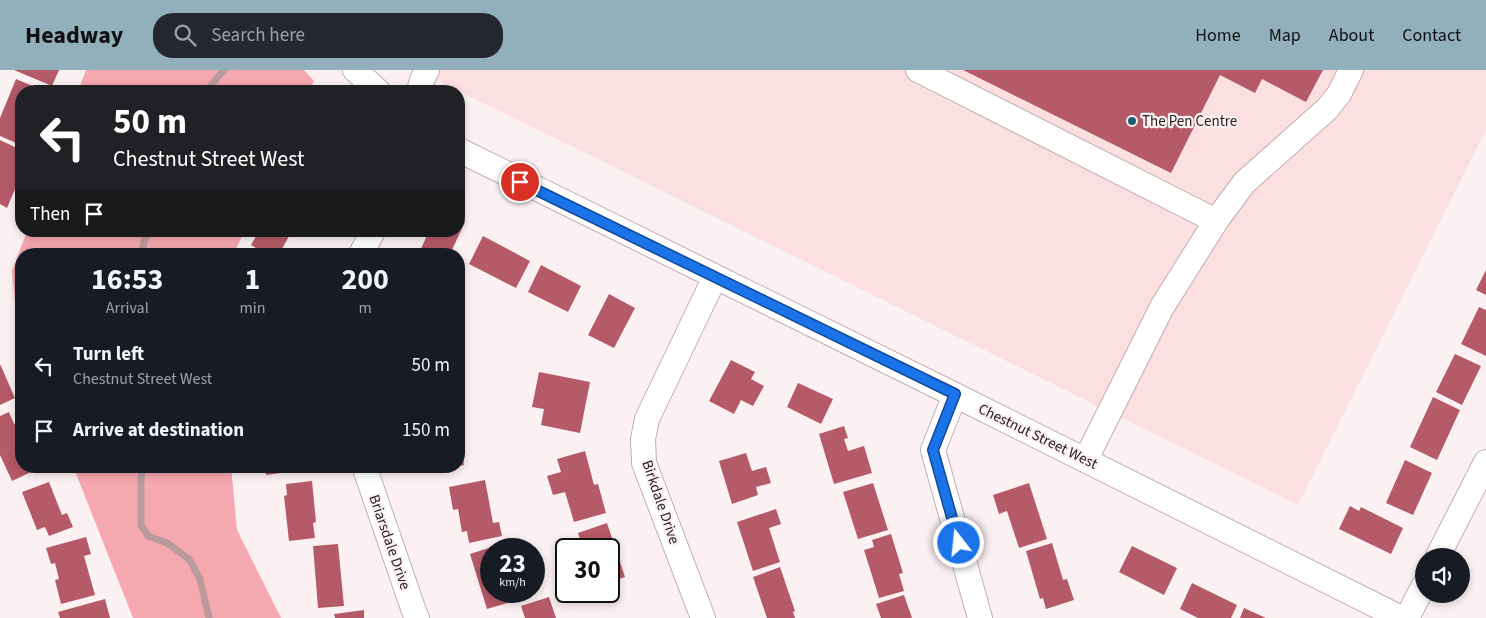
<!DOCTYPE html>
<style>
body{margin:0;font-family:"Source Sans 3",sans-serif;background:#242831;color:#f1f3f6;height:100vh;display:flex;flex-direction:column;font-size:19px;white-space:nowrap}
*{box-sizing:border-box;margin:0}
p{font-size:16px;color:#9ea1a6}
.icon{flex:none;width:28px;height:28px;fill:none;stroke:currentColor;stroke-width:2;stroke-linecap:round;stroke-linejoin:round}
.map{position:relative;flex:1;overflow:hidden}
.details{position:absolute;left:15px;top:178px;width:450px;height:225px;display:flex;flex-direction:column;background:#171b24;border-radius:20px;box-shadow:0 2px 8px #0003}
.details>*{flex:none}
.hud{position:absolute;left:15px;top:15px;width:450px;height:152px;border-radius:20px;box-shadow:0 2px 8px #0003;background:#202124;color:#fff;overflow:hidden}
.fabs{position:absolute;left:1415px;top:478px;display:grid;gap:10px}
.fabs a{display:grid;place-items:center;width:55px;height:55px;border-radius:50%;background:#171b24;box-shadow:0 2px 8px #0003;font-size:25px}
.speed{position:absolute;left:480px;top:468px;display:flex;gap:10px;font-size:25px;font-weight:700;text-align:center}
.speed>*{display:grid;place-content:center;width:65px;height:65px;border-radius:50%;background:#171b24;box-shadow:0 2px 8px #0003;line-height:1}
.speed small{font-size:12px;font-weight:400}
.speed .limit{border:2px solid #111;border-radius:8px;background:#fff;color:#111}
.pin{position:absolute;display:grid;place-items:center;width:42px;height:42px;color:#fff;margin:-21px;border:2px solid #fff;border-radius:50%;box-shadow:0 1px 5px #0007}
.me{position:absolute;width:55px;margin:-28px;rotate:344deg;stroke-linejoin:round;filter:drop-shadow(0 0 4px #0008)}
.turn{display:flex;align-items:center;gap:18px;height:105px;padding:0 15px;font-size:22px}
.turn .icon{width:65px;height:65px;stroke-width:2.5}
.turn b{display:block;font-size:35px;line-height:42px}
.then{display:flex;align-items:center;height:48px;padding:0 15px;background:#0003;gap:10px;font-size:19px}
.eta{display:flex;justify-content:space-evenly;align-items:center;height:85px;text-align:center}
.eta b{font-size:30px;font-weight:700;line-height:35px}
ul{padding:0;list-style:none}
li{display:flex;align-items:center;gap:15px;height:65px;padding:0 15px}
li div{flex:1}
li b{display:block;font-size:19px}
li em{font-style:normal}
header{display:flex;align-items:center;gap:30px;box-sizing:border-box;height:70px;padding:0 25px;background:#92b0bb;color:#111}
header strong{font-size:24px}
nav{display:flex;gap:28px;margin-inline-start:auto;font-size:18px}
.search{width:350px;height:45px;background:#242831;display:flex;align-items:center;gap:12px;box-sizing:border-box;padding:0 18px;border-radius:20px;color:#9ea1a6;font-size:19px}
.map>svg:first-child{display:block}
.built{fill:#fcdfe1}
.forest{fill:#f6a8b0}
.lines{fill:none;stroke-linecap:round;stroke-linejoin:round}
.stream{stroke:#ba9b9d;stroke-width:7}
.building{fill:#b45a68}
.minor-casing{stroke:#c6acae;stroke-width:26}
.minor{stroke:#fff;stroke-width:24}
.route-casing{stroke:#114b97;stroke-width:12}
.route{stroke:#1a73e8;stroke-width:9}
.poi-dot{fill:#1d5f73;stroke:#fcf1f2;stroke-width:2}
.labels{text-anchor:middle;stroke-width:4.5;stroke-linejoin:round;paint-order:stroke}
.poi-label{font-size:15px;fill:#2b2122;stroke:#fcf1f2;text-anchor:start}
.street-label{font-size:15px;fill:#2b2122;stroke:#fcf1f2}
</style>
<header>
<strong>Headway</strong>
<div class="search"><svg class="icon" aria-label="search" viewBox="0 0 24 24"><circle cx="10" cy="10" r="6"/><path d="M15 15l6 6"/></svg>Search here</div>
<nav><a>Home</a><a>Map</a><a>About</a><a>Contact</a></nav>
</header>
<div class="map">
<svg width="1486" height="548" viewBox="0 0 1486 548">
<rect width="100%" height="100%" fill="#fcf1f2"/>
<!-- built -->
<path class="built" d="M417 0H1486V60L1298 435Z"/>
<!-- forest -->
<path class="forest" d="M86 0H304L314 11 309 21H78Z
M27 161H244L234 184H21V266L17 255 12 201Z
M73 396H231L237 460 281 548H133Z"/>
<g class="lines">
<!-- stream -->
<path class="stream" d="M206 21 224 0
M142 184 144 171 148 161
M143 396 141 408V455L148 466 167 473 189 489 200 509 209 548"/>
</g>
<!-- building -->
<path class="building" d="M14 0H59L52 16Z
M963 0H1323L1306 32 1262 9 1255 23 1220 5 1171 103Z
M16 9 45 21H21V75L0 66V48Z
M0 70 21 80V105L7 138 0 134Z
M459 149 465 152 450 184 419 183 429 161H459Z
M259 161H292L279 184H266L251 175Z
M483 166 530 191 516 218 469 194Z
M541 195 581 216 568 242 528 222Z
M1486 200V225L1476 220Z
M609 224 635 238 614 278 588 265Z
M1479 237 1486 240V286L1461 274Z
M1455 284 1481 296 1462 335 1436 322Z
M731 290 755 302 751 309 764 316 753 336 741 330 734 344 709 331Z
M0 294 15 328 0 335Z
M539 302 590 312 580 363 541 355 544 339 532 337Z
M798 313 833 329 821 354 787 337Z
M1433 327 1460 340 1437 390 1410 377Z
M9 342 14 354 21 350V396H44L12 411 0 385V346Z
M844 356 848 368 844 369 848 381 864 376 872 403 834 414 819 364Z
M459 364H460L464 395 459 396Z
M585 381 594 415 598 414 606 443 574 452 565 422 553 425 547 406 561 402 557 389Z
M746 383 752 401 766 397 771 413 756 417 758 425 732 434 719 391Z
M1405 390 1432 403 1413 445 1386 433Z
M265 396H302L303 400 266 405Z
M485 410 493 453 499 452 502 466 469 473 467 461 462 462 458 439 453 440 449 417Z
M312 411 316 452 313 453 315 468 289 471 284 426 287 425 286 414Z
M49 412 62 445 67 443 73 457 49 466 45 457 37 460 22 422Z
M873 413 888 460 858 469 843 422Z
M1029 413 1047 469 1019 478 1007 441 999 444 993 425Z
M1350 436 1359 441 1361 437 1403 458 1391 484 1339 459Z
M776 439 781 454 769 458 780 492 753 501 737 452Z
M607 453 625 507 609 512V479H583L578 463Z
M891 464 903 503 899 504 904 521 879 528 864 480 874 477 872 470Z
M86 467 91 484 84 486 95 525 61 534 55 510 59 509 55 493 51 494 46 478Z
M504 473 506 479H491V521H519L521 529 487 539 470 484Z
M1052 473 1063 510 1067 509 1074 530 1046 539 1043 528 1040 529 1026 481Z
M338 474 344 536 318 538 313 476Z
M1132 476 1177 498 1164 525 1119 502Z
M780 497 795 541 793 542 795 548H767L753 507Z
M1192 513 1237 535 1231 548H1198L1180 539Z
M904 525 912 548H881L876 534Z
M549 527 556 548H525L521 536Z
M105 529 110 548H60L58 542Z
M1244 538 1266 548H1240Z
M364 540V548H335L334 544Z"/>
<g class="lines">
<defs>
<path id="minor" d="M355 0 378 21
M918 0 1216 151
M419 21 422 10 427 0
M459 80 955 325 1401 548
M361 184 373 161
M955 325 933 380 980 548
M1086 389 1162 237 1216 151 1244 113 1327 39 1339 24 1351 0
M364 396 415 544 417 548
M1438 486 1486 392
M703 548 644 393 643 369 647 349 715 207
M1407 548 1424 515"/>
</defs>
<!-- minor casing -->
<use href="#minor" class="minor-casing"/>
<!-- minor -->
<use href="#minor" class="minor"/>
</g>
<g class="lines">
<defs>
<path id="route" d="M520 112 955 324 933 380 959 473"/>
</defs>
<!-- route casing -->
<use href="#route" class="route-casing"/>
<!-- route -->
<use href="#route" class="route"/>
</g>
<!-- markers -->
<circle class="poi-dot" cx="1132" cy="51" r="5"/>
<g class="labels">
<!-- poi labels -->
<g class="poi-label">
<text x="1142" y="56">The Pen Centre</text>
</g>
<!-- street labels -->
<g class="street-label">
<text transform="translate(1038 366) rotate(26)" y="5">Chestnut Street West</text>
<text transform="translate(661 432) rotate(71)" y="5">Birkdale Drive</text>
<text transform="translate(390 472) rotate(71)" y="5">Briarsdale Drive</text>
</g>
</g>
</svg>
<div class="fabs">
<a><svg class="icon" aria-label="sound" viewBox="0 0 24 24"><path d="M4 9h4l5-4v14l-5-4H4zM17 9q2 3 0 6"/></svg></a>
</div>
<div class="speed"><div>23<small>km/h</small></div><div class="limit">30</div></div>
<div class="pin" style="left:520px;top:112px;background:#d93025"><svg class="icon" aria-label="arrive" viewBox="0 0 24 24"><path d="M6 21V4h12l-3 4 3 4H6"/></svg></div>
<svg class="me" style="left:959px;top:473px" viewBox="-20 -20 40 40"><circle r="17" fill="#1a73e8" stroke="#fff" stroke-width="3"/><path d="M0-11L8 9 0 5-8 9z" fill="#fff"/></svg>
<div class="hud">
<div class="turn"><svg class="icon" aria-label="left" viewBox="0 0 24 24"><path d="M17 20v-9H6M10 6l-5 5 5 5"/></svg><div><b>50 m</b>Chestnut Street West</div></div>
<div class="then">Then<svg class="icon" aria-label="arrive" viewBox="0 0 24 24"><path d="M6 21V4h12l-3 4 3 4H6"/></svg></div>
</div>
<section class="details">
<div class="eta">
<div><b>16:53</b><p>Arrival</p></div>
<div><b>1</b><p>min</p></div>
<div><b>200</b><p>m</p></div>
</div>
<ul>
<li><svg class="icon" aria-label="left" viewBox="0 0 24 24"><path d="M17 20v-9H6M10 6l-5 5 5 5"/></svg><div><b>Turn left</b><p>Chestnut Street West</p></div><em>50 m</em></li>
<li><svg class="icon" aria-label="arrive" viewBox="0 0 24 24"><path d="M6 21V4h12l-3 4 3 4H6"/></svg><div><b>Arrive at destination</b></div><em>150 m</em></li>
</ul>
</section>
</div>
